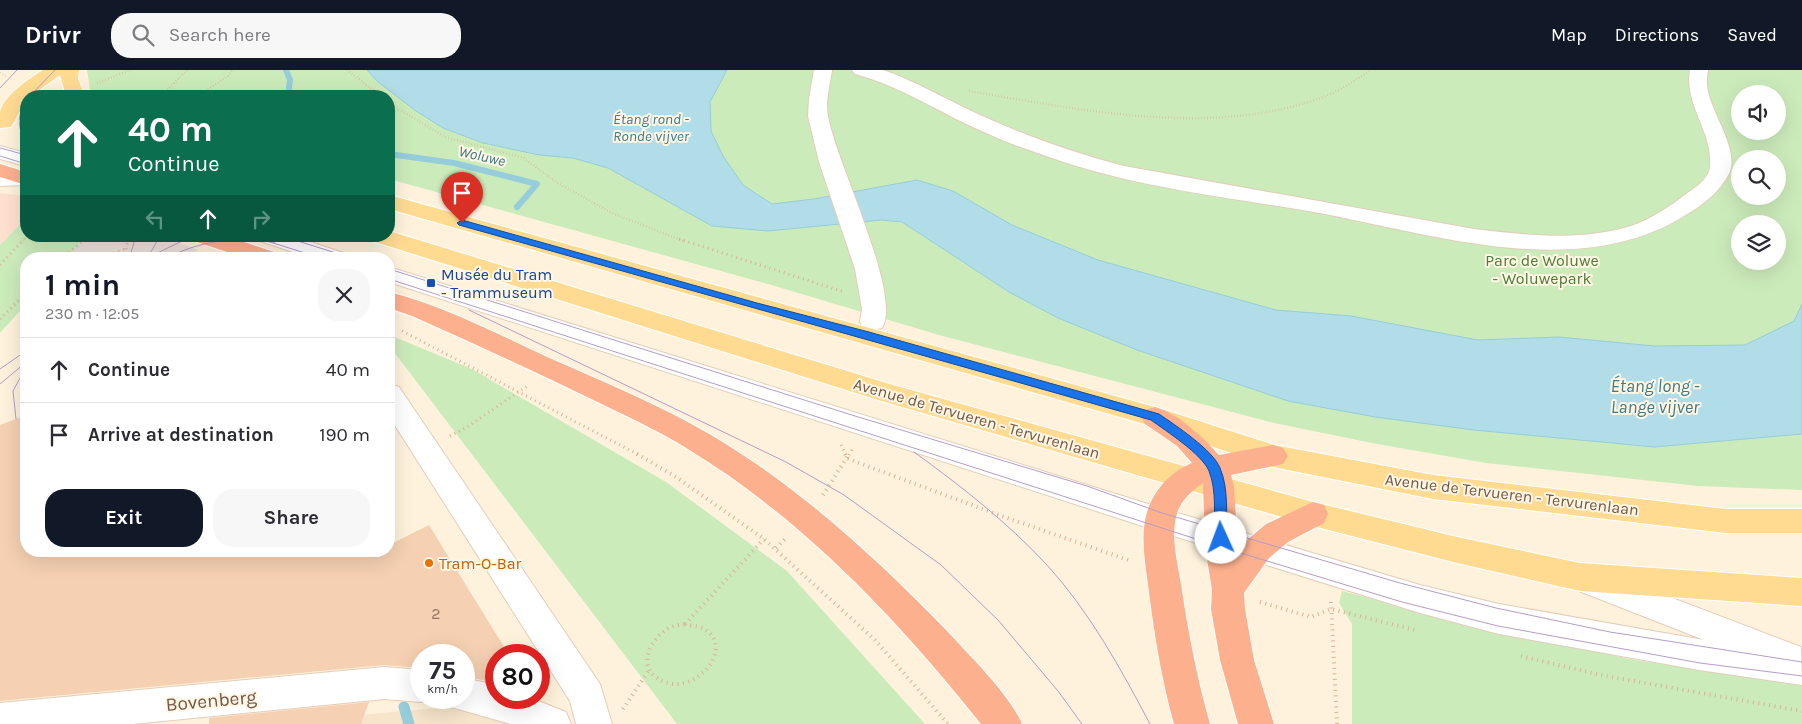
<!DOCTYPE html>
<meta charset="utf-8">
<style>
body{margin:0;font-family:Karla,sans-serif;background:#f7f7f7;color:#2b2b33;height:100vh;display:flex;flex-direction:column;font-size:19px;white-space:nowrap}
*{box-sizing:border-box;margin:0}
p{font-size:16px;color:#7c7c81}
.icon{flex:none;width:28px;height:28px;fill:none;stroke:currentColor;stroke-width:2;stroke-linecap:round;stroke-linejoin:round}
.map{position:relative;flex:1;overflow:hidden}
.panel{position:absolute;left:20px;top:182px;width:375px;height:305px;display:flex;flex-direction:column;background:#fff;border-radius:20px;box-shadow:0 5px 20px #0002}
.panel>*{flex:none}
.banner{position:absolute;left:20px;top:20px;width:375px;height:152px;border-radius:20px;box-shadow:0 5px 20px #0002;background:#0b6e4f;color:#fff;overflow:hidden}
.controls{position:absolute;left:1731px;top:15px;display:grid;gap:10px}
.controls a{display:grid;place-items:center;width:55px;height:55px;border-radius:50%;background:#fff;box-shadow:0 5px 20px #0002;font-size:25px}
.speed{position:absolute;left:410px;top:574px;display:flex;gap:10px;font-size:25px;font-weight:700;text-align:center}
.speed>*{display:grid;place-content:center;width:65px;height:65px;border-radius:50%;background:#fff;box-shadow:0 5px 20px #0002;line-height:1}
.speed small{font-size:12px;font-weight:400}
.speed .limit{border:8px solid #d22;background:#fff;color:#111}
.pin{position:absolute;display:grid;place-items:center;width:42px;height:42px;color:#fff;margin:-51px -21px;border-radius:50% 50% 50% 0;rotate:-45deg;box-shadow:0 0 5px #0007}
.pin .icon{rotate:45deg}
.me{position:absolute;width:55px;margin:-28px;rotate:358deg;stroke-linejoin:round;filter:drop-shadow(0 0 4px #0008)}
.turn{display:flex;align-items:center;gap:18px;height:105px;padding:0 25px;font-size:22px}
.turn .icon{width:65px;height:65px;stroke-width:2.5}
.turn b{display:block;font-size:35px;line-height:42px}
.lanes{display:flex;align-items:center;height:48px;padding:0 25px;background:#0003;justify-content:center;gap:25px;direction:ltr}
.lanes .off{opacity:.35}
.round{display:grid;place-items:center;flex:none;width:52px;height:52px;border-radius:20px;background:#f7f7f7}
.headline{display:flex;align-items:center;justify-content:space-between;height:85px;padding:0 25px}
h1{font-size:30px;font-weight:700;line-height:38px;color:#111827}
.cta{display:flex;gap:10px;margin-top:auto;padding:10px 25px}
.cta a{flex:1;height:58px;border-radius:20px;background:#111827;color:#fff;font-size:20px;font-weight:700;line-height:58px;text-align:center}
.cta a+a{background:#f7f7f7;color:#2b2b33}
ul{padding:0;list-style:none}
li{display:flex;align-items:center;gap:15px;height:65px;padding:0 25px;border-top:1px solid #e1e1e2}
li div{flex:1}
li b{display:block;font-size:19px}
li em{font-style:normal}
header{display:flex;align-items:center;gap:30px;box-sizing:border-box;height:70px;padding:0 25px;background:#111827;color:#fff}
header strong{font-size:24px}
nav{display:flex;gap:28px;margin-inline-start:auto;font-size:18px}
.search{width:350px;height:45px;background:#f7f7f7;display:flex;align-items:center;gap:12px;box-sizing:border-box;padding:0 18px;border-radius:20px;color:#7c7c81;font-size:19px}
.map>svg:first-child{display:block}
.residential{fill:#f6e4cb}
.commercial{fill:#ffe0cf}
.industrial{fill:#ebe2da}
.green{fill:#ccebbb;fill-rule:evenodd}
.water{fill:#b1dde8;stroke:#96cdda}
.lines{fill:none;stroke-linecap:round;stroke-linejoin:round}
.stream-far1{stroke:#96cdda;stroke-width:6}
.stream{stroke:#96cdda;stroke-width:11}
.building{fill:#f5d0b2}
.minor-casing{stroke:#e2ceb9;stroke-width:2}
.major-casing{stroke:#fff;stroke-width:2}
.highway-casing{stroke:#fff;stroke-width:2}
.path-far2{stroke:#d9b396;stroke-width:2.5;stroke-dasharray:0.5 2.5;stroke-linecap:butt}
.path-far1{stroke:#d9b396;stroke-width:3;stroke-dasharray:1 4;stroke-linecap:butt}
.path{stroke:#d9b396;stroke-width:4;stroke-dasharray:1 4.5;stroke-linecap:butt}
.minor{fill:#fff;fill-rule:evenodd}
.major{fill:#ffdb92;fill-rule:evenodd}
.highway{fill:#fdb08e;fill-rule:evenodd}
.tram{stroke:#b59cc6;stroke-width:1}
.route{fill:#1a73e8;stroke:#114b97}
.transit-dot{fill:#1a4fb4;stroke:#fff6e4;stroke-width:2}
.food-dot{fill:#e8710a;stroke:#fff6e4;stroke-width:2}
.labels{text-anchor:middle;stroke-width:4;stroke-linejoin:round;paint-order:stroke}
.far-water-label{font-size:15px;font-style:italic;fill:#3c7a8a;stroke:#fff6e4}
.park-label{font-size:16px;fill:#4c7b3b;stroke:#fff6e4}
.transit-label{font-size:16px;fill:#164399;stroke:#fff6e4;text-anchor:start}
.street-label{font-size:16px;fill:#745744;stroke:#fff6e4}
.food-label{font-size:16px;fill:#c56008;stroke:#fff6e4;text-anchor:start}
.near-number-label{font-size:16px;fill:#947560}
.water-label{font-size:18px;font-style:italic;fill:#3c7a8a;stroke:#fff6e4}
.near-street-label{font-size:19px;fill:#745744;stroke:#fff6e4}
</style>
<header>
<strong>Drivr</strong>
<div class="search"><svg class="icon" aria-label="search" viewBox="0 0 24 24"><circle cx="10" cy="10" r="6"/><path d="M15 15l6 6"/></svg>Search here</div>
<nav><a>Map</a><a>Directions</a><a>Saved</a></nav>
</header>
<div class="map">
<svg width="1802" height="654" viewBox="0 0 1802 654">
<rect width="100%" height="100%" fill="#fef2dc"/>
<!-- residential -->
<path class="residential" d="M468 635 520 654H263Z"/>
<!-- commercial -->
<path class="commercial" d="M0 123 26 126V148L0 175Z"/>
<!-- industrial -->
<path class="industrial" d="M86 166H159L199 180 176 189H66Z"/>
<!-- green -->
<path class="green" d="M87 0H1802V420L1698 416 1486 393 1377 374 1274 353 939 265 768 214 389 109V26H101L90 19ZM1740 24H1778V61H1740ZM1740 89H1778V126H1740ZM1740 154H1778V191H1740Z
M26 148V166H86L66 189H26V234L0 263V175Z
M392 266 472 299 666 412 787 501 925 654H677L391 278Z
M1342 521 1468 554 1635 590 1802 615V654H1352V554L1339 533Z"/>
<!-- water -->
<path class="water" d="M367 0H727L710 32 711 61 723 86 743 115 772 134 814 129 917 110 953 121 1012 155 1098 190 1276 240 1351 246 1478 270 1559 267 1654 276 1745 275 1794 251 1802 234V364L1654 377 1474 360 1375 347 1288 331 1137 280 1058 248 1009 222 902 152 881 150 768 161 712 156 608 98 573 88 539 85 483 73 443 58 416 41 377 11Z"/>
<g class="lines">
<!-- stream-far1 -->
<path class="stream-far1" d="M286 0 290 10 288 26
M389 84 454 93 537 114 517 137"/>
<!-- stream -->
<path class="stream" d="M404 637 409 654"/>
</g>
<!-- building -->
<path class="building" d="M26 345V481H389V475L429 455 509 585H496V613L464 606V585H421V598L384 595 0 631V355Z
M369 632 361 654H209V648Z"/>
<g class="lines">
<defs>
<path id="minor" d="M814 0H832C830 15 825 31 828 46 835 90 903 225 882 258L873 260 864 258 860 252 862 239 855 199 819 92 808 46 809 29Z
M852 0H883L897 5C925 17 952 32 980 45 1026 66 1075 83 1124 96L1474 159C1526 165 1583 172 1634 155 1652 148 1671 136 1686 124 1695 118 1710 108 1710 96 1713 61 1684 36 1690 0H1708C1707 7 1706 13 1708 21 1712 44 1740 81 1729 104 1719 123 1701 136 1684 146 1576 213 1429 163 1314 142 1227 127 1139 118 1055 89 1020 78 986 64 954 48 921 31 890 13 855 4Z
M0 76 26 83V96L0 89Z
M26 103V115L0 116V104Z
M257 166H292L347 184 351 189H314L260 171Z
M389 197 1161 438 1420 515 1499 534 1704 570 1579 521 1575 511 1579 501 1591 497 1801 577 1802 615 1699 600 1499 564 1420 543 1161 462 389 212Z
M389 314 399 317 600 614 612 654H576L570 631 389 346Z
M384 597 421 600V628H434L421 632 384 629 133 654H0V633Z
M464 608 496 615V628H531L566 642 571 654H511L451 637 447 628H464Z"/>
<path id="major" d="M43 0H79L78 9 85 26H66L60 5 31 26H26V31L11 57 0 58C0 53 0 47 0 42 3 26 30 8 43 0Z
M389 125 1155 337 1274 375 1433 405 1726 439H1802V463H1726L1433 429 1273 397 1148 355 389 139Z
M389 161 893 315 1313 432 1457 467 1580 493 1802 508V536L1580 521 1457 493 1313 456 878 330 372 171 369 166H389Z"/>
<path id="highway" d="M0 94 26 102V115L0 107Z
M191 166H226L280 184 284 189H248L194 171Z
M389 222C443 236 494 262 545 286 601 311 658 334 711 365 799 417 875 487 946 560 968 584 1010 625 1022 654H981C898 550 805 451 691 381 658 360 622 344 587 327 529 299 471 272 412 246L389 238Z
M1155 337C1181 345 1201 366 1219 385L1273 375 1283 378 1288 386 1283 394 1231 405 1234 417 1238 482 1247 470 1266 454 1313 432 1324 435 1328 444 1324 453 1288 472 1269 488 1244 523 1245 539 1254 590 1274 654H1238L1220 590 1211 539 1212 520 1205 477 1203 413C1194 419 1184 428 1179 438 1169 461 1177 490 1181 514 1188 562 1197 608 1210 654H1174C1161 608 1154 562 1148 515 1145 491 1140 466 1147 442 1154 420 1170 402 1192 393L1177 376 1145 354 1141 347 1145 340Z"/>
</defs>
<!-- minor casing -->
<use href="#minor" class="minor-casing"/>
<!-- major casing -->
<use href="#major" class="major-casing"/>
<!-- highway casing -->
<use href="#highway" class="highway-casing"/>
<!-- path-far2 -->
<path class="path-far2" d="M347 0 381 26
M0 3 8 7
M97 13 131 0
M969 21C1081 40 1207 67 1318 29 1337 23 1354 11 1371 0
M161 26 187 0
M198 26 228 6 232 0
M389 33 445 67 524 88 556 112 612 143 683 171
M389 43 399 40
M159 166 175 171
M23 171 27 166
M84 171 90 166
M128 171 129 166"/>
<!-- path-far1 -->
<path class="path-far1" d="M171 169 176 171
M679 169 844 222
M61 189 86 169
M106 189 111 184 128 178
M124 189 128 169
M0 195 24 169
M0 249 26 223
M402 261 639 385
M450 366 467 357 529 315
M841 375 846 385
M849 385 853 378"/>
<!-- path -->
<path class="path" d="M637 384 676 407 764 469 875 570 948 654
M845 384 847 388 859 393 996 444 1131 491
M823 425 849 384
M776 478 785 469
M1260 532 1311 547 1331 539 1415 560
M1331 532 1337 654
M685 554C691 556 699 556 704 559 739 580 688 633 656 607 638 594 651 569 667 559 672 556 679 555 685 554Z
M685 554 764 469
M1521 586 1600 605 1802 641
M623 639 649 600"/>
<!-- minor -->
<use href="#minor" class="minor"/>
<!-- major -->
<use href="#major" class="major"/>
<!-- highway -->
<use href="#highway" class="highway"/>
<!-- tram -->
<path class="tram" d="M0 18 17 0
M30 26 55 0
M26 31C18 44 16 57 26 70
M0 78 26 85
M0 86 26 94
M282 166 355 189
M270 172 324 189
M148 187 160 166
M129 189 136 166
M145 189 180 172 200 166
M164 189C200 171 236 165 275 173
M269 189 304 186
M389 199 855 346 1087 416 1162 443 1400 513 1496 538 1610 562 1802 592
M389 209 1221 477 1402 532 1498 556 1700 593 1802 606
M469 240 786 392 844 425 941 495 998 550 1058 621 1082 654
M0 299 26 281
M0 314 24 294
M16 349 13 321 26 297
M914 382C961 416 1007 452 1047 495 1089 541 1121 599 1150 654"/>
</g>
<!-- route -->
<path class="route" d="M462 150 757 233 869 262 1159 344C1175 355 1213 380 1220 398 1229 419 1226 446 1227 468L1225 472 1221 473 1216 472 1214 468C1214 447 1217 421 1209 401 1202 384 1166 361 1151 350 920 284 689 220 459 155L457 153Z"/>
<!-- markers -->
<rect class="transit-dot" x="426" y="208" width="10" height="10" rx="2.5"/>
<circle class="food-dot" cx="429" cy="493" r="5"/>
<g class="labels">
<!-- far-water labels -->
<g class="far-water-label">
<text x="651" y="54">Étang rond -<tspan x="651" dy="17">Ronde vijver</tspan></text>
<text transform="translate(482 86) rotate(13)" y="5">Woluwe</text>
</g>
<!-- park labels -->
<g class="park-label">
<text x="1542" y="196">Parc de Woluwe<tspan x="1542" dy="18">- Woluwepark</tspan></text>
</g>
<!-- transit labels -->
<g class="transit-label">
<text x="441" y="210">Musée du Tram<tspan x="441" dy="18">- Trammuseum</tspan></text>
</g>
<!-- street labels -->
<g class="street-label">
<text transform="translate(977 348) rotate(16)" y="6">Avenue de Tervueren - Tervurenlaan</text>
<text transform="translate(1512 424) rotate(7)" y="6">Avenue de Tervueren - Tervurenlaan</text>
</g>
<!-- food labels -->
<g class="food-label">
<text x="439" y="499">Tram-O-Bar</text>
</g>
<!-- near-number labels -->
<g class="near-number-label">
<text x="436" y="549">2</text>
</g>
<!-- water labels -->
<g class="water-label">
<text x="1655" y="322">Étang long -<tspan x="1655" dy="21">Lange vijver</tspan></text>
</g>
<!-- near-street labels -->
<g class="near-street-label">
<text transform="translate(211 630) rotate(-5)" y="7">Bovenberg</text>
</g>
</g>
</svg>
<div class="controls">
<a><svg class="icon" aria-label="sound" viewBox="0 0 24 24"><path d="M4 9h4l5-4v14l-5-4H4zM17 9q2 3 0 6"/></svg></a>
<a><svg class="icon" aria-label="search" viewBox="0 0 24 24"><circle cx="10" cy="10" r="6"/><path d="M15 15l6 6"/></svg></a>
<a><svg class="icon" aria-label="layers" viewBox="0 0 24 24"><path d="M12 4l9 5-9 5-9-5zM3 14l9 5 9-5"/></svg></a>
</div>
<div class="speed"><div>75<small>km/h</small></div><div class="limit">80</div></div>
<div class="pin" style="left:462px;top:153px;background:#d93025"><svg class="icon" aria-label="arrive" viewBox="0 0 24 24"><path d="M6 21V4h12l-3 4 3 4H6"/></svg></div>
<svg class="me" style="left:1221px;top:468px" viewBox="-20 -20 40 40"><circle r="19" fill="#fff"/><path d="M0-13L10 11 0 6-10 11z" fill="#1a73e8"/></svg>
<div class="banner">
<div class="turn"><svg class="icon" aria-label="ahead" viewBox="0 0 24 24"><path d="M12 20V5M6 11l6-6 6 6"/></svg><div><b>40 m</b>Continue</div></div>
<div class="lanes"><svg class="icon off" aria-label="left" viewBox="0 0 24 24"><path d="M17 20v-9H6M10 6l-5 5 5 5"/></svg><svg class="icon" aria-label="ahead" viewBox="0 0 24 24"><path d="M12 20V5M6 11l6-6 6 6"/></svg><svg class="icon off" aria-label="right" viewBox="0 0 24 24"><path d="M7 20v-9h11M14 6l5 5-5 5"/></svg></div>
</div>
<section class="panel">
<div class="headline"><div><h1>1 min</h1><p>230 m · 12:05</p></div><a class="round"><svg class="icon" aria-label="close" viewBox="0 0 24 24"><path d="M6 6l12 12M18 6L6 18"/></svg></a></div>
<ul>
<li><svg class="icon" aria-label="ahead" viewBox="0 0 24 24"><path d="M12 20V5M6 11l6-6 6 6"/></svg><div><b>Continue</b></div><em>40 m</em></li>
<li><svg class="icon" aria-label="arrive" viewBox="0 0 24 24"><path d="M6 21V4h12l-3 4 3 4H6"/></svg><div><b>Arrive at destination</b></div><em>190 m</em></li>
</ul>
<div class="cta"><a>Exit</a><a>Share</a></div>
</section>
</div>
